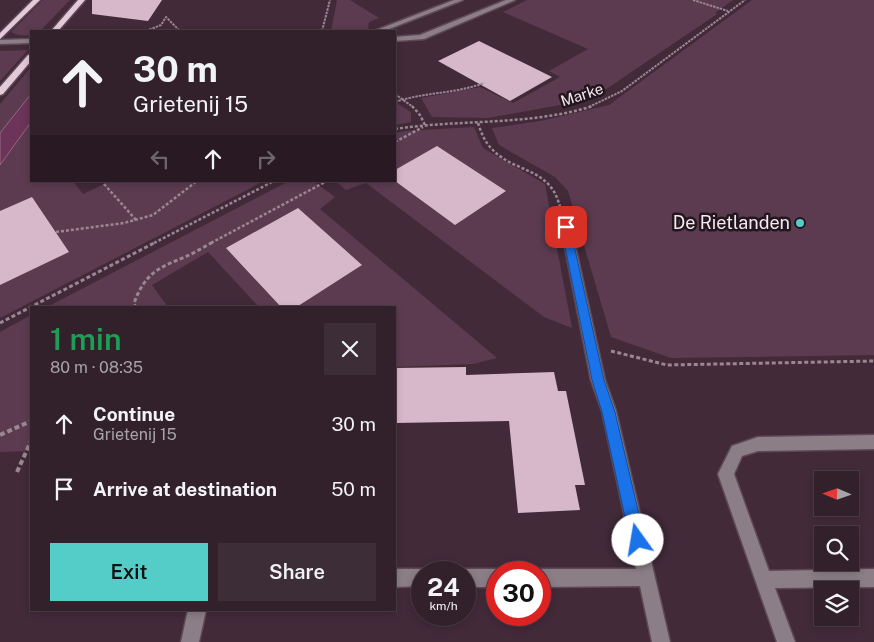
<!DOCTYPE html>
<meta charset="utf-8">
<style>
body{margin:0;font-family:"Public Sans",sans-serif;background:#3d2d37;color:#f1f3f6;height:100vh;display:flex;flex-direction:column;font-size:19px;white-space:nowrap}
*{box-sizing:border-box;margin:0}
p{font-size:16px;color:#a8a3a9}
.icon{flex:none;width:28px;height:28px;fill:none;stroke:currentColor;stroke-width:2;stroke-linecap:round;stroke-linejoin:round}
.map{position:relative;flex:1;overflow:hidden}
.details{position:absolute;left:30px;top:306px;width:366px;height:305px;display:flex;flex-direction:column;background:#32202b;border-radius:0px;box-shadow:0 2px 8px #0003,0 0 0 1px #4d3e47}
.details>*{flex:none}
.top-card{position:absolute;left:30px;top:30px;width:366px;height:152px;border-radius:0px;box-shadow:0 2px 8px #0003,0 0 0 1px #4d3e47;background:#32202b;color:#f1f3f6;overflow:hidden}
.needle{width:32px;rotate:272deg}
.buttons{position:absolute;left:814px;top:471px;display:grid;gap:10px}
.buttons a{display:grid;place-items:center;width:45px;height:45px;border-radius:0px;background:#32202b;box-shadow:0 2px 8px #0003,0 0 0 1px #4d3e47;font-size:25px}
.speed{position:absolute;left:411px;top:561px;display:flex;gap:10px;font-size:25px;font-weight:700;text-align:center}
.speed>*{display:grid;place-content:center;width:65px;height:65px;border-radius:50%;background:#32202b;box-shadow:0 2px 8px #0003,0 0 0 1px #4d3e47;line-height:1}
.speed small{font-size:12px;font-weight:400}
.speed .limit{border:8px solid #d22;background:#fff;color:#111}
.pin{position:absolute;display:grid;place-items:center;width:42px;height:42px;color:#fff;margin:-21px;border-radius:10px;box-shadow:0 2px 8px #0006}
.me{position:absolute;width:55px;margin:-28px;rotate:347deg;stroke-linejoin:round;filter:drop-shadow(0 0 4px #0008)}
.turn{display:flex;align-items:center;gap:18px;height:105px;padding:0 20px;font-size:22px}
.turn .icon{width:65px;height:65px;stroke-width:2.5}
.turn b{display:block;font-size:35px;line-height:42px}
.lanes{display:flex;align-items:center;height:48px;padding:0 20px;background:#0003;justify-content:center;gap:25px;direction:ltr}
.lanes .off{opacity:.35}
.round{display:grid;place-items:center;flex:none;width:52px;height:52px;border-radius:0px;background:#3d2d37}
.head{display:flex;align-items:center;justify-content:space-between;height:85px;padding:0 20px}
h1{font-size:30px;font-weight:600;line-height:38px;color:#1e9e55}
.primary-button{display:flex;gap:10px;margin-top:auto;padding:10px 20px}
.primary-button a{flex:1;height:58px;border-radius:0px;background:#54cdc8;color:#111;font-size:20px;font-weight:600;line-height:58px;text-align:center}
.primary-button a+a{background:#3d2d37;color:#f1f3f6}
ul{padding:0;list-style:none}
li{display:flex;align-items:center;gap:15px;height:65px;padding:0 20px}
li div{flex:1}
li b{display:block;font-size:19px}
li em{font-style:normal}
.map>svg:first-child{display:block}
.green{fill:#5c3b50}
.water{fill:#6b3458;stroke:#956a86}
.building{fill:#d7b8cb}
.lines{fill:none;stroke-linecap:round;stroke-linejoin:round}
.minor-casing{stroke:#5f4856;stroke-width:3}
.major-casing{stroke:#5f4856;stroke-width:3}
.path-far3{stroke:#9b8793;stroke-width:2;stroke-dasharray:2.5 1;stroke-linecap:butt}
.path-far2{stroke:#9b8793;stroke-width:2.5;stroke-dasharray:3 2;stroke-linecap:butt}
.path-far1{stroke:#9b8793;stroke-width:3;stroke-dasharray:4 2.5;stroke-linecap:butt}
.path{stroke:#9b8793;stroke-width:4;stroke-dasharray:5 3;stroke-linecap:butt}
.minor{fill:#8b7e86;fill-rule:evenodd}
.major{fill:#e4c9d9;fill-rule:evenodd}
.route{fill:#1a73e8;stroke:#114b97}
.poi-dot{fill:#54cdc8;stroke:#22171e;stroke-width:2}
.labels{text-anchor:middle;stroke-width:5;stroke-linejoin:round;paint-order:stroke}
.far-street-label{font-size:15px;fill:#f7e7f0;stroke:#22171e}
.poi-label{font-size:18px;fill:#f7e7f0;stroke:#22171e;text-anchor:end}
</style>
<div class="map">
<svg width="874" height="642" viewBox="0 0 874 642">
<rect width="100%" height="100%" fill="#422a39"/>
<!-- green -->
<path class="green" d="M43 0H70L40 31H31V35C24 36 18 36 11 32Z
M337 0H350L379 18 369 22 368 28 371 30 331 31Z
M527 0H733L715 13 717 14 599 94 560 105 488 118 432 117 421 98 480 87 513 103 560 77 549 71 588 49 503 12Z
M752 0H874V355L671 358 611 337 568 191 555 177 499 145 492 128 540 121 609 105Z
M28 50 0 81V51Z
M31 67V94L0 133V104Z
M395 102 411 112V122L395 125Z
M31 122V181H73L83 194 110 181H264L0 318V165Z
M474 127 483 148 545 184 572 328 544 317 366 183 346 190 335 181H395V133L405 131Z
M289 181H313L335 197 320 209 497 358 473 364 395 367V308L259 307 208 252 152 285 168 307 45 308Z
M31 315V451L0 452V332Z"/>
<!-- water -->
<path class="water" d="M31 94V122L0 165V133Z"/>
<!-- building -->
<path class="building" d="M92 0H162L148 21 92 14Z
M479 41 530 66 552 77 510 101 438 61Z
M437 146 506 191 455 225 395 181V170Z
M32 197 69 252 0 285V211Z
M298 208 362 265 295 308H282L226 248Z
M466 367V375L554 372 558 391H566L585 485H575L580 510 518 513 509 421 395 423V368Z"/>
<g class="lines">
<defs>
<path id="minor" d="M454 0H463L384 31H374Z
M506 0H515L424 39 395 41V37L420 35Z
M31 39V43L0 44V40Z
M566 223 571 227 605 380 616 411 670 642H652L640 586 540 587V572H534L540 569H636L602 411 591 380 561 227Z
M874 435V449L758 451 742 456 734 474 769 571 874 569V587L775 588 795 642H777L718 474 732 446 758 437Z
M395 569H422L428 572H422V586L395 587Z
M465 569H498L504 572H498V587H465V572H459Z
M188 610H206L199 642H181Z"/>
<path id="major" d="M33 0H40L0 39V33Z
M78 0H85L58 31H51Z
M28 55H31V61L3 94 0 95V87Z"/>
</defs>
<!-- minor casing -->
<use href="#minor" class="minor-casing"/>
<!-- major casing -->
<use href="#major" class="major-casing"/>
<!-- path-far3 -->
<path class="path-far3" d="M693 0 728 11
M146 31 161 25 166 17 180 31
M322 31 330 0
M395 94 413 107
M395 102C424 92 455 94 484 83
M589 107 622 91 745 0"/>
<!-- path-far2 -->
<path class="path-far2" d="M412 106 420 115 425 125
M478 123C481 132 484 140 490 147 514 175 553 165 561 212
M395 129C461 119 529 126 593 106
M395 142 423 127
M104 184 136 220
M56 232 124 223 153 215 197 181
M154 243 274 181
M211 243 327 181"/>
<!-- path-far1 -->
<path class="path-far1" d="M136 308 134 303C145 274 157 268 185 257 194 253 204 247 213 242
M0 323 156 242
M611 351 667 365 874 361"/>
<!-- path -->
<path class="path" d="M0 435 31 421
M17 472 31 441V434"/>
<!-- minor -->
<use href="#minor" class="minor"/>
<!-- major -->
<use href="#major" class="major"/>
</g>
<!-- route -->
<path class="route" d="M566 224 570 227 604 380 615 412 645 540 643 546 638 548 632 546 630 540 602 412 592 380 561 227Z"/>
<!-- markers -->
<circle class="poi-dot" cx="800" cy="223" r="5"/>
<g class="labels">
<!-- far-street labels -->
<g class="far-street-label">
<text transform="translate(582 95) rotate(-18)" y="5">Marke</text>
</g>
<!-- poi labels -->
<g class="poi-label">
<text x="790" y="229">De Rietlanden</text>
</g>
</g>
</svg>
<div class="buttons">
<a><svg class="needle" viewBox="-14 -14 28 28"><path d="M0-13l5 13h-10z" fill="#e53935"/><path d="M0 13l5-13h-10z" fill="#a8a3a9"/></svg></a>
<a><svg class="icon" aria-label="search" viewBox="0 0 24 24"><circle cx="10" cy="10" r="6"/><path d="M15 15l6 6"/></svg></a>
<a><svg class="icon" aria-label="layers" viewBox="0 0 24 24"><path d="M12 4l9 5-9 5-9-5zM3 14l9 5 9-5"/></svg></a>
</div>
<div class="speed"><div>24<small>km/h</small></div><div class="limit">30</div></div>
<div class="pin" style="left:566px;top:227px;background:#d93025"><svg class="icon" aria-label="arrive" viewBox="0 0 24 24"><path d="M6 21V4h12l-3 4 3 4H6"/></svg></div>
<svg class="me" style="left:638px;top:540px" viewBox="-20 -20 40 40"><circle r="19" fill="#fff"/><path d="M0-13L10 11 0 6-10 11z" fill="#1a73e8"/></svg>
<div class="top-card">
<div class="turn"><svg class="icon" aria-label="ahead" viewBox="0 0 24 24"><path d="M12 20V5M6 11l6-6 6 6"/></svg><div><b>30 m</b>Grietenij 15</div></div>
<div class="lanes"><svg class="icon off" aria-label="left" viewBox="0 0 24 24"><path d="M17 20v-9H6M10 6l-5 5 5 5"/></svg><svg class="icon" aria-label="ahead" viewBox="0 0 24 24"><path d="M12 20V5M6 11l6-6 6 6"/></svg><svg class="icon off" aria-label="right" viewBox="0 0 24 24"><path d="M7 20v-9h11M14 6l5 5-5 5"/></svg></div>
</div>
<section class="details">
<div class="head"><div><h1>1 min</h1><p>80 m · 08:35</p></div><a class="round"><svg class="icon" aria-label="close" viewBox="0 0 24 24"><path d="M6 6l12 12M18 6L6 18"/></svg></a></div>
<ul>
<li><svg class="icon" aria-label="ahead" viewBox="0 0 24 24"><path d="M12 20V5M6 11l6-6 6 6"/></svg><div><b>Continue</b><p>Grietenij 15</p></div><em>30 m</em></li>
<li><svg class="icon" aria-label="arrive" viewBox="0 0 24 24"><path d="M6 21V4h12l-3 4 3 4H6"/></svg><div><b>Arrive at destination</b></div><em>50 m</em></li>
</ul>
<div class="primary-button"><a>Exit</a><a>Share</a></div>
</section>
</div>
